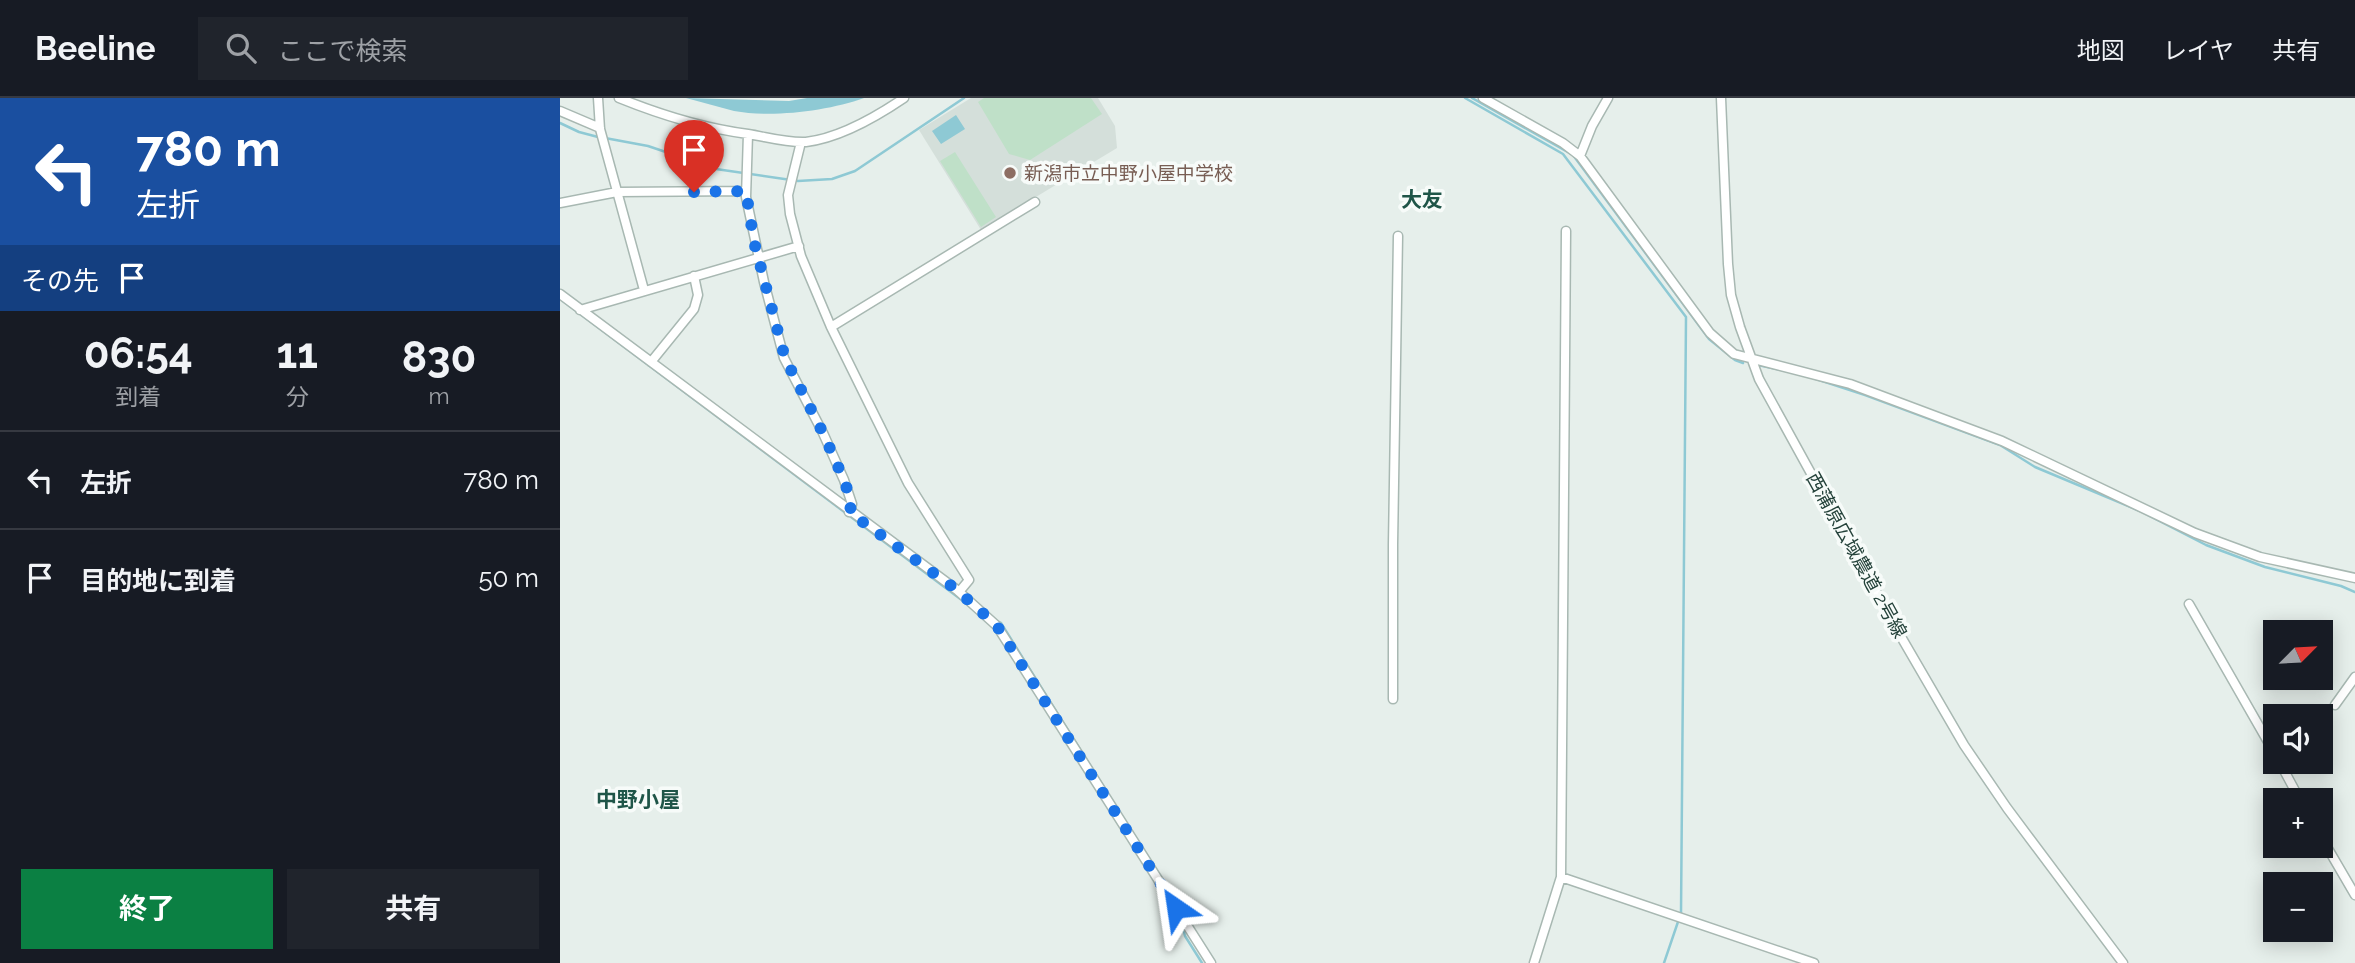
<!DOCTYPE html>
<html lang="ja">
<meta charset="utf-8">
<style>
body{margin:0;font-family:Raleway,"Noto Sans JP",sans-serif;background:#20242c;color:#f1f3f6;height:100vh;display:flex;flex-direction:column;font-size:26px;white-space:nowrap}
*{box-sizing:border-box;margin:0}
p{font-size:23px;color:#9ea1a6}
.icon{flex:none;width:38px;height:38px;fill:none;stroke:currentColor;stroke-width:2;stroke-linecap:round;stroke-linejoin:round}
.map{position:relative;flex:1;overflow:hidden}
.sheet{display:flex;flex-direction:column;background:#171b24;width:560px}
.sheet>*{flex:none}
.banner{background:#1a4fa0;color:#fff;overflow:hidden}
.needle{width:46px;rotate:66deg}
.fabs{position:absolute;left:1703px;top:522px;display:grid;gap:14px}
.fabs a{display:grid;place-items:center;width:70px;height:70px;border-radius:0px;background:#171b24;box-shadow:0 4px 18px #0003;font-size:35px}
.pin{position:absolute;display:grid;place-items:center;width:60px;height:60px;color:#fff;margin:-72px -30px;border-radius:50% 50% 50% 0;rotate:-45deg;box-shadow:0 0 7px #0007}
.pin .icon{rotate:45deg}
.me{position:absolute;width:77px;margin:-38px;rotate:328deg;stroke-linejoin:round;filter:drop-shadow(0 0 5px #0008)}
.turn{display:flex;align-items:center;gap:24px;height:147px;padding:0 21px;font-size:32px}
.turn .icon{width:91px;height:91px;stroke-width:2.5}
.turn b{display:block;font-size:49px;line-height:60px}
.then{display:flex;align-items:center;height:66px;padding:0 21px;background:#0003;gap:14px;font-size:26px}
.eta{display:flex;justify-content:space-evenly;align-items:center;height:119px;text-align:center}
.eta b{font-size:42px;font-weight:700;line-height:49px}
.button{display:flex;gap:14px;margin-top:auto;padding:14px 21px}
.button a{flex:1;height:80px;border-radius:0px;background:#0b8043;color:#fff;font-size:28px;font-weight:700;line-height:80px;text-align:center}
.button a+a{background:#20242c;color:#f1f3f6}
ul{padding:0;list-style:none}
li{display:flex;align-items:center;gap:21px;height:98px;padding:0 21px;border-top:2px solid #363941}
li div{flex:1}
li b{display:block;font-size:26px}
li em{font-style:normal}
header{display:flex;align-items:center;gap:42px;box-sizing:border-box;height:98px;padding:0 35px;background:#171b24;border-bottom:2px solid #363941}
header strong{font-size:33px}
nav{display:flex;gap:38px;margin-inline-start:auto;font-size:24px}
.search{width:490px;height:63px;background:#20242c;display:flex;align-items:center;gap:18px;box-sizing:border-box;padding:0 24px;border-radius:0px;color:#9ea1a6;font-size:26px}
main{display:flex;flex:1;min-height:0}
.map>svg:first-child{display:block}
.built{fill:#d4dfda}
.green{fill:#bfe0c8}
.water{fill:#8ec9d4}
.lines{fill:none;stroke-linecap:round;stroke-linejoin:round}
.stream{stroke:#8ec9d4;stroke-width:2.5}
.minor-casing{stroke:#a8b8b2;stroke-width:11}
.minor{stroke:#fff;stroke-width:8}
.route{stroke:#1a73e8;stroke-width:12;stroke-dasharray:0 21.6}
.education-dot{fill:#8d6e63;stroke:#f7fbf9;stroke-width:2.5}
.labels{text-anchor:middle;stroke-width:7;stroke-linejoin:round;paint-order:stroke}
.education-label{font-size:19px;fill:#785e54;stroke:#f7fbf9;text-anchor:start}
.street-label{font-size:19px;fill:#24423a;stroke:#f7fbf9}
.neighbourhood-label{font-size:21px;font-weight:bold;fill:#1f5548;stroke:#f7fbf9}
</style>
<header>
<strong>Beeline</strong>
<div class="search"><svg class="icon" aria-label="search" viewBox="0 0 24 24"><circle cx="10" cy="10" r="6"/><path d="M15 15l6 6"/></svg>ここで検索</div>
<nav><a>地図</a><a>レイヤ</a><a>共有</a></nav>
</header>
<main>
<section class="sheet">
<div class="banner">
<div class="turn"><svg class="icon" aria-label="left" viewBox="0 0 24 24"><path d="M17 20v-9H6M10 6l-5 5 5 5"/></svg><div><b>780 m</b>左折</div></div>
<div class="then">その先<svg class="icon" aria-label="arrive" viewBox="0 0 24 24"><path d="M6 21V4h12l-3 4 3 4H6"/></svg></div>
</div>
<div class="eta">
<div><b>06:54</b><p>到着</p></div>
<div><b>11</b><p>分</p></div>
<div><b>830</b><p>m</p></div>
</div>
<ul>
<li><svg class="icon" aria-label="left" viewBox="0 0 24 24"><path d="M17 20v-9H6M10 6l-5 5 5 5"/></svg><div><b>左折</b></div><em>780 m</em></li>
<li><svg class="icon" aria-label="arrive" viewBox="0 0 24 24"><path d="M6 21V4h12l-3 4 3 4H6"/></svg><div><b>目的地に到着</b></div><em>50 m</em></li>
</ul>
<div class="button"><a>終了</a><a>共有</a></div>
</section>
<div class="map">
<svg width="1795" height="865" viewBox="0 0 1795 865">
<rect width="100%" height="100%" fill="#e6efeb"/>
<!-- built -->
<path class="built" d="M411 0H538L555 28 557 50 421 132 359 32Z"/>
<!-- green -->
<path class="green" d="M424 0H531L542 16 470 62 449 56 418 4Z
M395 54 436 119 421 129 380 63Z"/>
<!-- water -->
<path class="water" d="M126 0 229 3 247 0H304C268 13 212 20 174 13 158 9 142 4 126 0Z
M396 17 405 31 381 46 372 33Z"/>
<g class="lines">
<!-- stream -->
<path class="stream" d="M905 0 1003 56 1126 219 1121 815 1104 865
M912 0 1013 57 1149 241 1175 262 1183 265
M0 25 19 34 38 39
M45 40 88 48 156 71 238 83 272 81 295 73 404 0
M3 203 403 503
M1198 267 1226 273
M1253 280 1305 297 1440 347 1475 369 1580 413 1646 447 1705 469 1781 488 1795 494
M436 523 441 525 618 808
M622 825 625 838 642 865"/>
<defs>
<path id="minor" d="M38 0 40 31 84 192
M59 0C101 17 142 30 188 36 207 39 226 45 246 44 280 40 316 19 344 0
M923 0 1003 45 1020 58 1150 235 1174 256 1290 286 1442 343 1635 435 1700 459 1795 480
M1161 0 1168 166 1171 197 1180 229 1199 281 1340 537 1404 647 1447 710 1563 865
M0 13 40 30
M188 36 186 99 204 184 224 260 263 335 284 382 292 406 289 414
M241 44 228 97 230 116 241 158 271 229 348 385 409 482 399 494
M1020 58 1032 28 1048 0
M0 105 57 94 186 93
M0 196 397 492 437 528 651 865
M20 212 239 148
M271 229 475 104
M91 264 134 211 138 197 134 178
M1629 506 1715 656
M833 601V447L838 138
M1775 607 1795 579
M1719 663 1740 702
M1760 737 1795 797
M1001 779 1254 865
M974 865 1001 779 1006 133"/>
</defs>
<!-- minor casing -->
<use href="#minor" class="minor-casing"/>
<!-- minor -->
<use href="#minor" class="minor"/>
</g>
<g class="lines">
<!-- route -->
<path class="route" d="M134 94 186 93 194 144 225 260 263 335 284 382 292 406 289 414 397 492 437 528 616 810"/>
</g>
<!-- markers -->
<circle class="education-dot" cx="450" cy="75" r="7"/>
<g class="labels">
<!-- education labels -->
<g class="education-label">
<text x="464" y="82">新潟市立中野小屋中学校</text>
</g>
<!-- street labels -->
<g class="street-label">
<text transform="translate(1297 457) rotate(61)" y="7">西蒲原広域農道 2号線</text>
</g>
<!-- neighbourhood labels -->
<g class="neighbourhood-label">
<text x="862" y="109">大友</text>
<text x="78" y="709">中野小屋</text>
</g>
</g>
</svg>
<div class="fabs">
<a><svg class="needle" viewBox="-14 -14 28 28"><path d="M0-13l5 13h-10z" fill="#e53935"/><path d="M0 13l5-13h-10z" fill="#9ea1a6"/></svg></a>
<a><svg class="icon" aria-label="sound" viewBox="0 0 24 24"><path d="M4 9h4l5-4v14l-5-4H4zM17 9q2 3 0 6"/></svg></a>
<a>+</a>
<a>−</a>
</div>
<div class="pin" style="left:134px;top:94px;background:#d93025"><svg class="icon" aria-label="arrive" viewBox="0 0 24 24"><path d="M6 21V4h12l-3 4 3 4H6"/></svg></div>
<svg class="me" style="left:616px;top:810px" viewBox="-20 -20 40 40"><path d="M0-17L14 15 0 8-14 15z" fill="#1a73e8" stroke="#fff" stroke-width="4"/></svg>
</div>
</main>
